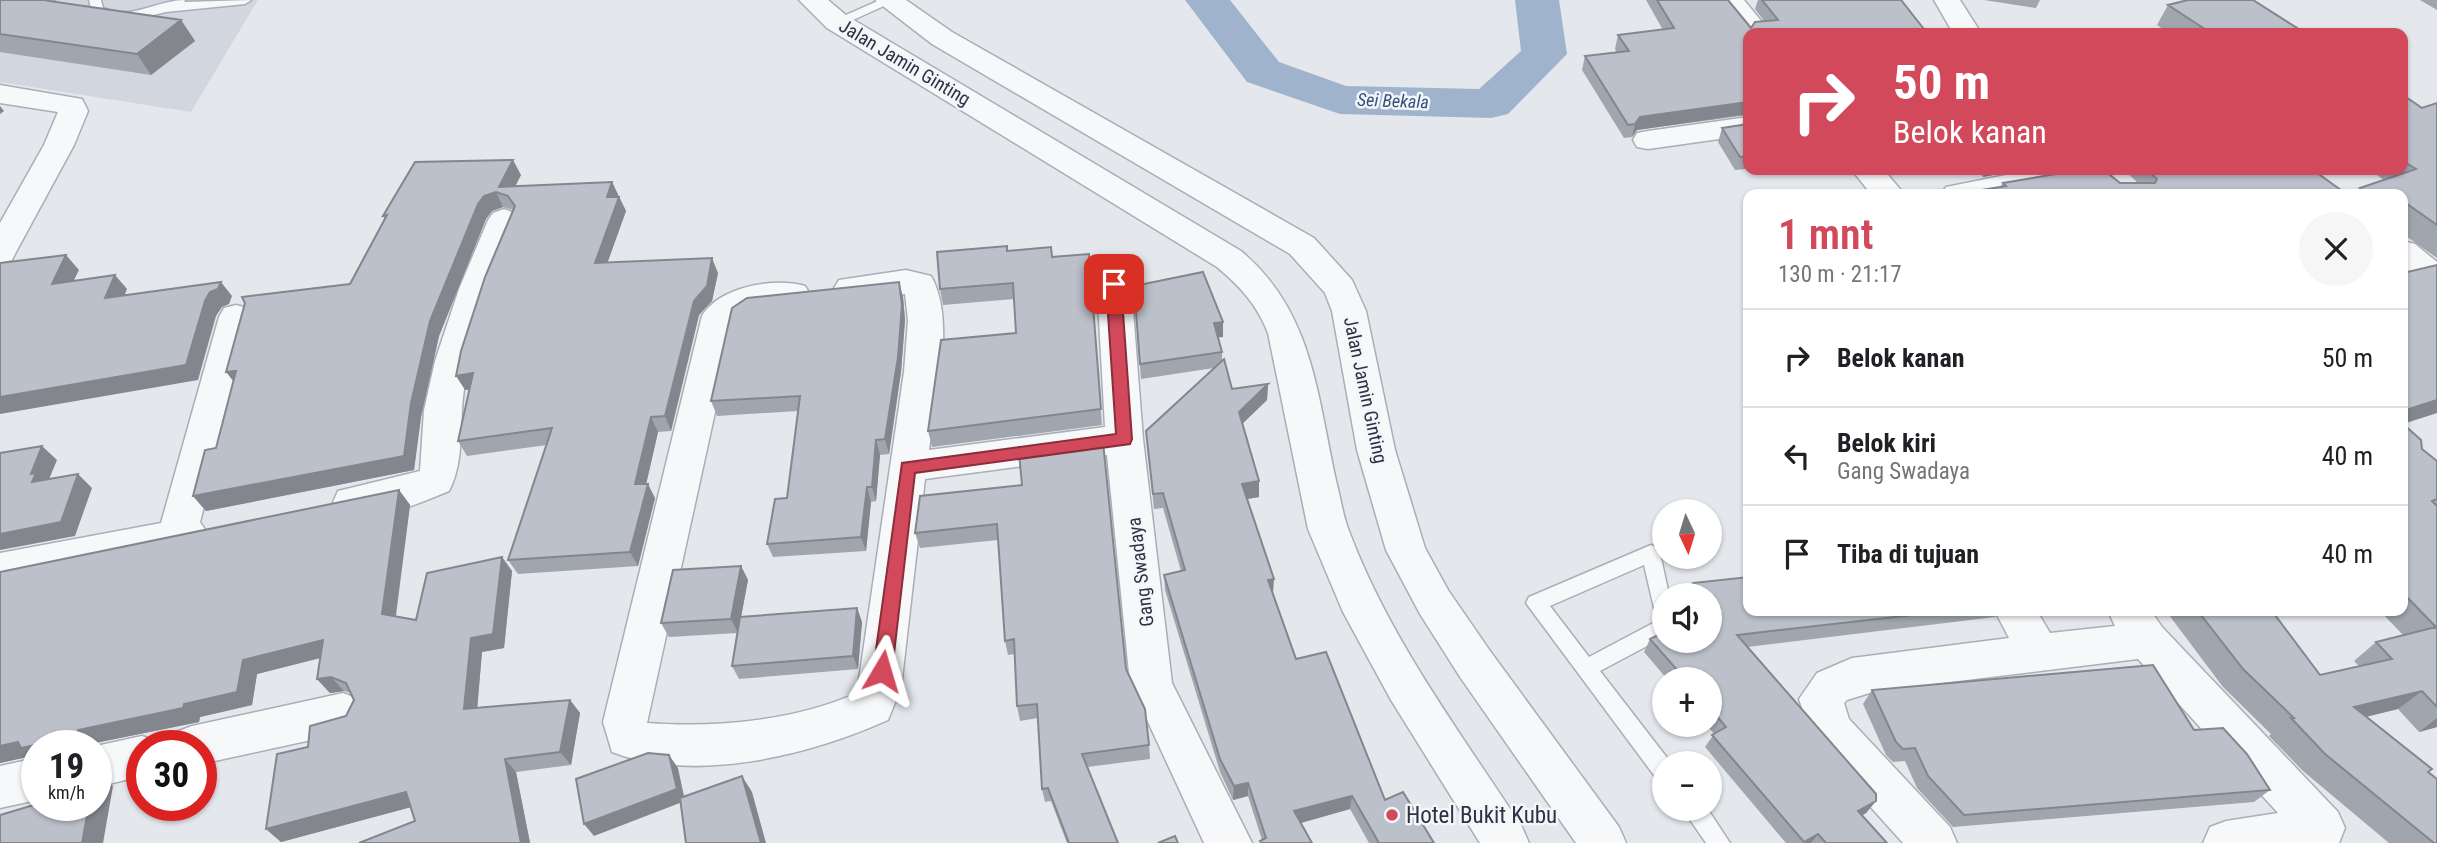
<!DOCTYPE html>
<html lang="id">
<meta charset="utf-8">
<style>
body{margin:0;font-family:"Roboto Condensed",sans-serif;background:#f6f6f6;color:#202124;height:100vh;display:flex;flex-direction:column;font-size:26px;white-space:nowrap}
*{box-sizing:border-box;margin:0}
p{font-size:23px;color:#757577}
.icon{flex:none;width:38px;height:38px;fill:none;stroke:currentColor;stroke-width:2;stroke-linecap:round;stroke-linejoin:round}
.map{position:relative;flex:1;overflow:hidden}
.sheet{position:absolute;left:1743px;top:189px;width:665px;height:427px;display:flex;flex-direction:column;background:#fff;border-radius:14px;box-shadow:0 2px 5px #0004}
.sheet>*{flex:none}
.guide{position:absolute;left:1743px;top:28px;width:665px;height:147px;border-radius:14px;box-shadow:0 2px 5px #0004;background:#d1495b;color:#fff;overflow:hidden}
.needle{width:46px;rotate:176deg}
.controls{position:absolute;left:1652px;top:499px;display:grid;gap:14px}
.controls a{display:grid;place-items:center;width:70px;height:70px;border-radius:50%;background:#fff;box-shadow:0 2px 5px #0004;font-size:35px}
.speed{position:absolute;left:21px;top:730px;display:flex;gap:14px;font-size:35px;font-weight:700;text-align:center}
.speed>*{display:grid;place-content:center;width:91px;height:91px;border-radius:50%;background:#fff;box-shadow:0 2px 5px #0004;line-height:1}
.speed small{font-size:18px;font-weight:400}
.speed .limit{border:10px solid #d22;background:#fff;color:#111}
.pin{position:absolute;display:grid;place-items:center;width:60px;height:60px;color:#fff;margin:-30px;border-radius:14px;box-shadow:0 4px 10px #0006}
.me{position:absolute;width:77px;margin:-38px;rotate:7deg;stroke-linejoin:round;filter:drop-shadow(0 0 5px #0008)}
.turn{display:flex;align-items:center;gap:24px;height:147px;padding:0 35px;font-size:32px}
.turn .icon{width:91px;height:91px;stroke-width:2.5}
.turn b{display:block;font-size:49px;line-height:60px}
.round{display:grid;place-items:center;flex:none;width:74px;height:74px;border-radius:37px;background:#f6f6f6}
.head{display:flex;align-items:center;justify-content:space-between;height:119px;padding:0 35px}
h1{font-size:42px;font-weight:600;line-height:52px;color:#d1495b}
ul{padding:0;list-style:none}
li{display:flex;align-items:center;gap:21px;height:98px;padding:0 35px;border-top:2px solid #e0e0e0}
li div{flex:1}
li b{display:block;font-size:26px}
li em{font-style:normal}
.map>svg:first-child{display:block}
.built{fill:#d2d6de}
.lines{fill:none;stroke-linecap:round;stroke-linejoin:round}
.river{fill:#9fb4cc;fill-rule:evenodd}
.lane-casing{stroke:#a9aeb7;stroke-width:3}
.street-casing{stroke:#a9aeb7;stroke-width:3}
.lane{fill:#f7f8fa;fill-rule:evenodd}
.street{fill:#f7f8fa;fill-rule:evenodd}
.wall{fill:#a1a5ae}
.shaded-wall{fill:#83868d}
.building{fill:#bbc0ca;stroke:#83868d;stroke-width:2}
.route{fill:#d1495b;stroke:#882f3b;stroke-width:2}
.poi-dot{fill:#d1495b;stroke:#f4f6f9;stroke-width:2.5}
.labels{text-anchor:middle;stroke-width:5;stroke-linejoin:round;paint-order:stroke}
.far-water-label{font-size:18px;font-style:italic;fill:#34527a;stroke:#f4f6f9}
.street-label{font-size:19px;fill:#2b3445;stroke:#f4f6f9}
.near-poi-label{font-size:23px;fill:#2b3445;stroke:#f4f6f9;text-anchor:start}
</style>
<div class="map">
<svg width="2437" height="843" viewBox="0 0 2437 843">
<rect width="100%" height="100%" fill="#e4e7ec"/>
<!-- built -->
<path class="built" d="M0 0H258L191 112 0 82Z"/>
<g class="lines">
<!-- river -->
<path class="river" d="M1185 0H1230L1279 62 1346 86 1479 89 1521 51 1515 0H1559L1567 54 1508 114 1491 118 1340 114 1247 82Z"/>
<defs>
<path id="lane" d="M89 0H101L103 8C133 21 156 0 185 0L184 2 251 0 245 4 166 12 128 21 92 13Z
M880 0H897L842 25H832L830 22Z
M1651 545 1658 548 1660 553 1669 595H1664V637L1600 671 1671 763H1664V781L1656 778 1526 603 1529 597ZM1644 565 1657 621 1589 657 1550 606Z
M1682 808H1707L1730 843H1706Z"/>
<path id="street" d="M799 0H828L847 16 1241 251C1314 312 1317 397 1337 485 1341 500 1343 516 1349 531 1389 638 1460 732 1522 827L1529 843H1480L1391 700 1343 612 1308 529 1268 333C1257 305 1240 286 1217 267L827 28Z
M875 0H906L952 32 1314 238 1352 280 1366 311 1395 450 1425 548 1448 590 1490 651 1619 827 1626 843H1576L1460 677 1420 614 1386 550 1357 450 1332 311 1325 293 1290 254 932 44Z
M1721 0H1744L1771 33H1748L1747 39 1719 3Z
M1934 0H1960L1981 33H1953Z
M0 85 82 99 88 111 74 145 16 252 12 260 0 263V223L44 145 58 112 0 103Z
M1748 117V135L1648 149 1637 147 1633 140 1637 133 1648 131Z
M1852 170H1884L1904 194H1871Z
M2031 170H2096L2092 177 2007 194H1941L1946 187Z
M504 209 515 213 520 220C497 273 477 327 465 384 458 419 466 459 449 491 418 504 372 524 338 513L333 502 338 491 420 471 424 410 435 361 459 289 488 220 493 213Z
M2403 241 2415 244 2437 262V290L2425 287 2403 269Z
M906 270 931 276C956 318 936 402 929 450L1105 427 1097 284 1102 276 1114 272 1126 276 1131 284 1143 439 1172 683 1252 843H1204L1130 683 1107 455 925 479 901 688 888 720C810 755 696 784 612 752L603 722 702 316C719 287 774 277 805 286L810 294 805 302 754 310 735 321 647 723C716 728 794 721 857 693L904 372 908 320 905 294 851 300 839 296 834 288 839 280Z
M236 305 248 308 253 317 200 522 208 534 202 545 0 587V553L161 523 219 317 224 308Z
M1995 611H2037L2050 633 2115 626 2108 611H2151L2162 627 2338 812 2345 828 2339 843H2203L2210 827 2226 821 2278 813 2138 659 1876 691 1847 700 1844 703 1849 719 1950 827 1957 843H1903L1814 744 1799 699 1817 673 1852 658 2009 638Z
M343 693 358 699 365 713 358 727 343 733 201 764V746H170L176 732 192 726Z
M142 736 158 742 160 746H142V776L96 787V746Z
M37 758V800L0 808V766Z"/>
</defs>
<!-- lane casing -->
<use href="#lane" class="lane-casing"/>
<!-- street casing -->
<use href="#street" class="street-casing"/>
<!-- lane -->
<use href="#lane" class="lane"/>
<!-- street -->
<use href="#street" class="street"/>
</g>
<!-- wall -->
<path class="wall" d="M0 0H56L58 3 181 20 195 41 151 75 0 52Z
M1646 0H1728L1751 28 1764 21 1755 9 1758 0H1901L1748 33V115L1637 130 1632 137 1624 138 1582 70 1585 56 1617 53 1615 49 1618 35 1663 30Z
M1984 0H2040L2036 8Z
M2420 0H2437V10Z
M2168 5 2305 33H2169L2157 25Z
M2403 95 2422 108 2437 103V258L2403 234V194H2355L2360 188 2384 180 2370 170H2403Z
M1748 124V169L1735 170 1718 142 1722 128Z
M1977 170H2019L1983 177Z
M2124 170H2313L2345 194H1969L1970 192 2000 187 2003 183H2138Z
M521 175 515 187 612 182 626 211 607 263 718 273 712 301 699 315 671 431 658 432 646 484 655 498 638 566 518 574 508 560 547 445 467 456 458 441 469 390H465L514 210 503 207 492 211 486 219 439 336 421 417 414 470 206 511 193 496 216 448 350 284 385 219 383 216Z
M1008 251 1052 257 1089 254 1102 425 932 447 928 431 1016 333 1014 299 943 305 940 289Z
M2403 273V424L2422 449 2437 461V727L2419 732 2398 709 2366 717 2428 772 2437 843H2389L2303 771 2269 736 2271 734 2223 687 2166 611H2272L2320 675 2359 666 2354 661 2376 642 2403 635 2380 611H2403Z
M1134 286 1223 322V337H1218L1222 352V361L1232 389 1268 384 1267 400 1242 424 1259 481V497L1247 499 1273 594 1296 659 1385 800 1434 843H1369L1350 809 1301 823 1312 843H1260V841L1262 840 1248 796 1233 800 1220 772 1165 590 1164 575 1181 571 1163 508 1154 509 1146 431 1214 368 1141 379Z
M903 297 905 320 901 372 889 454 880 455 876 501 871 502 866 551 773 557 767 544 787 498 798 411 717 416 711 401Z
M1022 485 1126 669 1149 745 1150 759 1087 767 1118 843H1067L1051 801 1045 802 1042 789 1038 718 1020 721 1017 706 1015 654 1008 655 1005 641 998 540 920 548 915 533Z
M399 490 410 505 396 616 416 620 427 573 502 557 512 571 504 648 482 652 477 708 570 700 580 713 571 765 516 772 530 843H359L415 821 411 807 281 842 266 829 277 754 308 747 310 726 346 716 354 700 351 693 344 691 330 693 317 679 320 658 257 674 252 705 200 717 199 722 95 743V746H37V760L32 756 0 763V572Z
M741 566 748 580 741 617 857 608 862 622 858 669 739 679 732 666 737 633 669 637 661 623Z
M1693 583 1748 611H2001L1995 617 1747 647 1876 801 1866 813 1862 815 1887 843H1786L1705 747 1714 734 1706 724H1710V679H1667L1644 652 1650 639 1710 640V595H1687Z
M1872 690 2194 730 2270 790 2254 802 1953 827 1917 788 1905 761 1893 762 1886 755 1863 704Z"/>
<!-- shaded-wall -->
<path class="shaded-wall" d="M181 20 195 41 151 75 137 54Z
M1748 102V114L1637 130 1632 137 1635 124 1640 117Z
M0 106 4 111 0 114Z
M513 160 521 175 509 197 499 187Z
M1987 170H2019L1983 177Z
M612 182 619 197H607Z
M496 192 503 207 492 211 486 219 439 336 421 417 414 470 206 511 193 496 411 403 430 321 478 204 484 196Z
M619 197 626 211 602 278 595 263Z
M66 255 79 270 65 298 52 284Z
M712 258 718 273 712 301 699 315 671 431 665 416 694 301Z
M115 275 127 289 118 313 105 298Z
M221 282 232 296 229 304 222 307 216 316 198 380 0 414V397L205 301 210 292Z
M899 282 903 297 905 320 901 372 889 454 885 439Z
M1223 322V337L1214 338V323Z
M236 371 238 387 226 372Z
M473 373 482 387 465 390 456 376Z
M1268 384 1267 400 1238 428 1239 412Z
M2437 400V413L2403 424V411Z
M651 417 658 432 643 498 635 484Z
M876 440 880 455 876 501 872 487Z
M42 446 57 460 47 484 32 482 31 474Z
M78 474 92 488 75 536 0 550V534Z
M1259 481V497L1241 500 1242 484Z
M648 484 655 498 638 566 630 552Z
M867 487 871 502 866 551 861 537Z
M399 490 410 505 394 628 382 614Z
M502 557 512 571 504 648 482 652 476 723 464 709 471 638Z
M741 566 748 580 738 633 731 619Z
M1274 579 1273 594 1268 580Z
M857 608 862 622 858 669 853 656Z
M323 640 336 654 257 674 252 705 200 717 199 722 95 743V746H77L78 730 184 704 243 660Z
M331 677 344 691 330 693 317 679Z
M2422 691 2398 709 2331 725 2354 707Z
M570 700 580 713 571 765 560 752Z
M2437 718V727L2419 732Z
M54 741 60 746H37V760L32 756 0 763V746L18 742Z
M669 755 678 768 685 801 594 836 584 824Z
M505 759 516 772 530 843H521Z
M96 774 113 786 103 843H82L89 805H96Z
M742 776 752 792 766 843H761Z
M1248 783V796L1233 800 1234 786Z
M406 792 419 805 281 842 266 829Z
M1352 796 1350 809 1293 825 1294 811Z
M1876 801 1866 813 1849 823 1858 811Z
M1818 834 1811 843H1803L1804 842Z"/>
<!-- building -->
<path class="building" d="M0 0H51L49 1 181 20 137 54 0 34Z
M1657 0H1728L1751 28 1755 22 1778 20 1762 0H1901L1927 33H1748V102L1640 117 1635 124 1628 125 1585 56 1629 51 1618 35 1674 28Z
M2188 0H2253L2305 33H2211L2168 5Z
M2403 95 2422 108 2437 103V225L2403 201V194H2370L2360 188 2416 169 2403 161Z
M1748 124V156L1740 157 1722 128Z
M513 160 499 187 612 182 607 197H619L595 263 712 258 707 286 694 301 665 416 651 417 635 484H648L630 552 508 560 552 428 458 441 473 373 456 376 461 351 485 277 515 206 508 196 496 192 484 196 478 204 430 321 411 403 404 456 193 496 205 450 216 448 236 371 226 372 245 303 242 297 350 284 387 215 383 216 415 162Z
M2080 170H2104L2120 183H2155L2157 179 2147 170H2313L2345 193 1972 194 1970 192 2006 186 2003 183Z
M1007 246V251L1051 247 1052 257 1089 254 1101 409 928 431 941 340 1016 333 1013 283 940 289 937 252Z
M66 255 52 284 115 275 105 298 221 282 218 289 210 292 205 301 186 365 0 397V263Z
M2437 265V400L2403 411V273Z
M1203 272 1223 322 1214 323 1222 352 1140 364 1134 286Z
M899 282 902 305 898 357 885 439 876 440 872 487H867L861 537 767 544 775 499 787 498 800 396 711 401 732 308 747 298Z
M1224 359 1232 389 1268 384 1239 412 1259 481 1242 484 1274 579 1268 580 1296 659 1326 652 1385 800 1403 792 1434 843H1379L1352 796 1294 811 1312 843H1261L1260 841 1266 838 1248 783 1234 786 1220 759 1164 575 1185 570 1163 493 1153 494 1146 431Z
M2403 424 2421 440 2422 449 2437 461V499L2432 501 2437 506V707L2422 691 2354 707 2432 769 2428 772 2437 779V843H2434L2325 754 2291 718H2294L2243 669 2198 611H2272L2320 675 2392 659 2376 642 2436 627 2403 593Z
M1103 442 1126 669 1145 709 1149 745 1082 754 1118 843H1069L1048 788 1042 789 1037 704 1017 706 1014 639 1005 641 997 524 915 533 920 496 1022 485 1019 453Z
M42 446 31 474 36 473 32 482 78 474 61 522 0 534V453Z
M399 490 382 614 416 620 427 573 502 557 493 634 471 638 464 709 570 700 560 752 505 759 521 843H359L415 821 406 792 266 829 277 754 308 747 310 726 346 716 354 700 346 683 331 677 317 679 323 640 243 660 237 692 184 704 183 708 78 730 77 746H53L54 741 21 748 18 742 0 746V572Z
M741 566 731 619 661 623 673 570Z
M1748 577V611H1948L1737 635 1876 794V801L1858 811 1887 843H1826L1818 834 1804 842 1712 735 1726 727 1710 708V679H1685L1650 639 1664 632V640H1710V595H1698L1693 583Z
M857 608 853 656 732 666 740 617Z
M2153 665 2194 730 2223 728 2247 754 2270 790 1964 815 1928 776 1915 748 1903 749 1896 742 1872 690Z
M648 753 669 755 677 789 584 824 576 779Z
M742 776 761 843H686L680 798Z
M37 804 89 805 82 843H0V815Z
M1175 836 1178 843H1158Z"/>
<!-- route -->
<path class="route" d="M1114 279 1121 284 1132 439 1130 444 915 473 892 671 889 677H876L873 671 902 463 1116 434 1106 284Z"/>
<!-- markers -->
<circle class="poi-dot" cx="1392" cy="815" r="7"/>
<g class="labels">
<!-- far-water labels -->
<g class="far-water-label">
<text transform="translate(1393 101) rotate(2)" y="6">Sei Bekala</text>
</g>
<!-- street labels -->
<g class="street-label">
<text transform="translate(905 62) rotate(31)" y="7">Jalan Jamin Ginting</text>
<text transform="translate(1366 390) rotate(78)" y="7">Jalan Jamin Ginting</text>
<text transform="translate(1140 572) rotate(-97)" y="7">Gang Swadaya</text>
</g>
<!-- near-poi labels -->
<g class="near-poi-label">
<text x="1406" y="823">Hotel Bukit Kubu</text>
</g>
</g>
</svg>
<div class="controls">
<a><svg class="needle" viewBox="-14 -14 28 28"><path d="M0-13l5 13h-10z" fill="#e53935"/><path d="M0 13l5-13h-10z" fill="#757577"/></svg></a>
<a><svg class="icon" aria-label="sound" viewBox="0 0 24 24"><path d="M4 9h4l5-4v14l-5-4H4zM17 9q2 3 0 6"/></svg></a>
<a>+</a>
<a>−</a>
</div>
<div class="speed"><div>19<small>km/h</small></div><div class="limit">30</div></div>
<div class="pin" style="left:1114px;top:284px;background:#d93025"><svg class="icon" aria-label="arrive" viewBox="0 0 24 24"><path d="M6 21V4h12l-3 4 3 4H6"/></svg></div>
<svg class="me" style="left:882px;top:671px" viewBox="-20 -20 40 40"><path d="M0-17L14 15 0 8-14 15z" fill="#d1495b" stroke="#fff" stroke-width="4"/></svg>
<div class="guide">
<div class="turn"><svg class="icon" aria-label="right" viewBox="0 0 24 24"><path d="M7 20v-9h11M14 6l5 5-5 5"/></svg><div><b>50 m</b>Belok kanan</div></div>
</div>
<section class="sheet">
<div class="head"><div><h1>1 mnt</h1><p>130 m · 21:17</p></div><a class="round"><svg class="icon" aria-label="close" viewBox="0 0 24 24"><path d="M6 6l12 12M18 6L6 18"/></svg></a></div>
<ul>
<li><svg class="icon" aria-label="right" viewBox="0 0 24 24"><path d="M7 20v-9h11M14 6l5 5-5 5"/></svg><div><b>Belok kanan</b></div><em>50 m</em></li>
<li><svg class="icon" aria-label="left" viewBox="0 0 24 24"><path d="M17 20v-9H6M10 6l-5 5 5 5"/></svg><div><b>Belok kiri</b><p>Gang Swadaya</p></div><em>40 m</em></li>
<li><svg class="icon" aria-label="arrive" viewBox="0 0 24 24"><path d="M6 21V4h12l-3 4 3 4H6"/></svg><div><b>Tiba di tujuan</b></div><em>40 m</em></li>
</ul>
</section>
</div>
